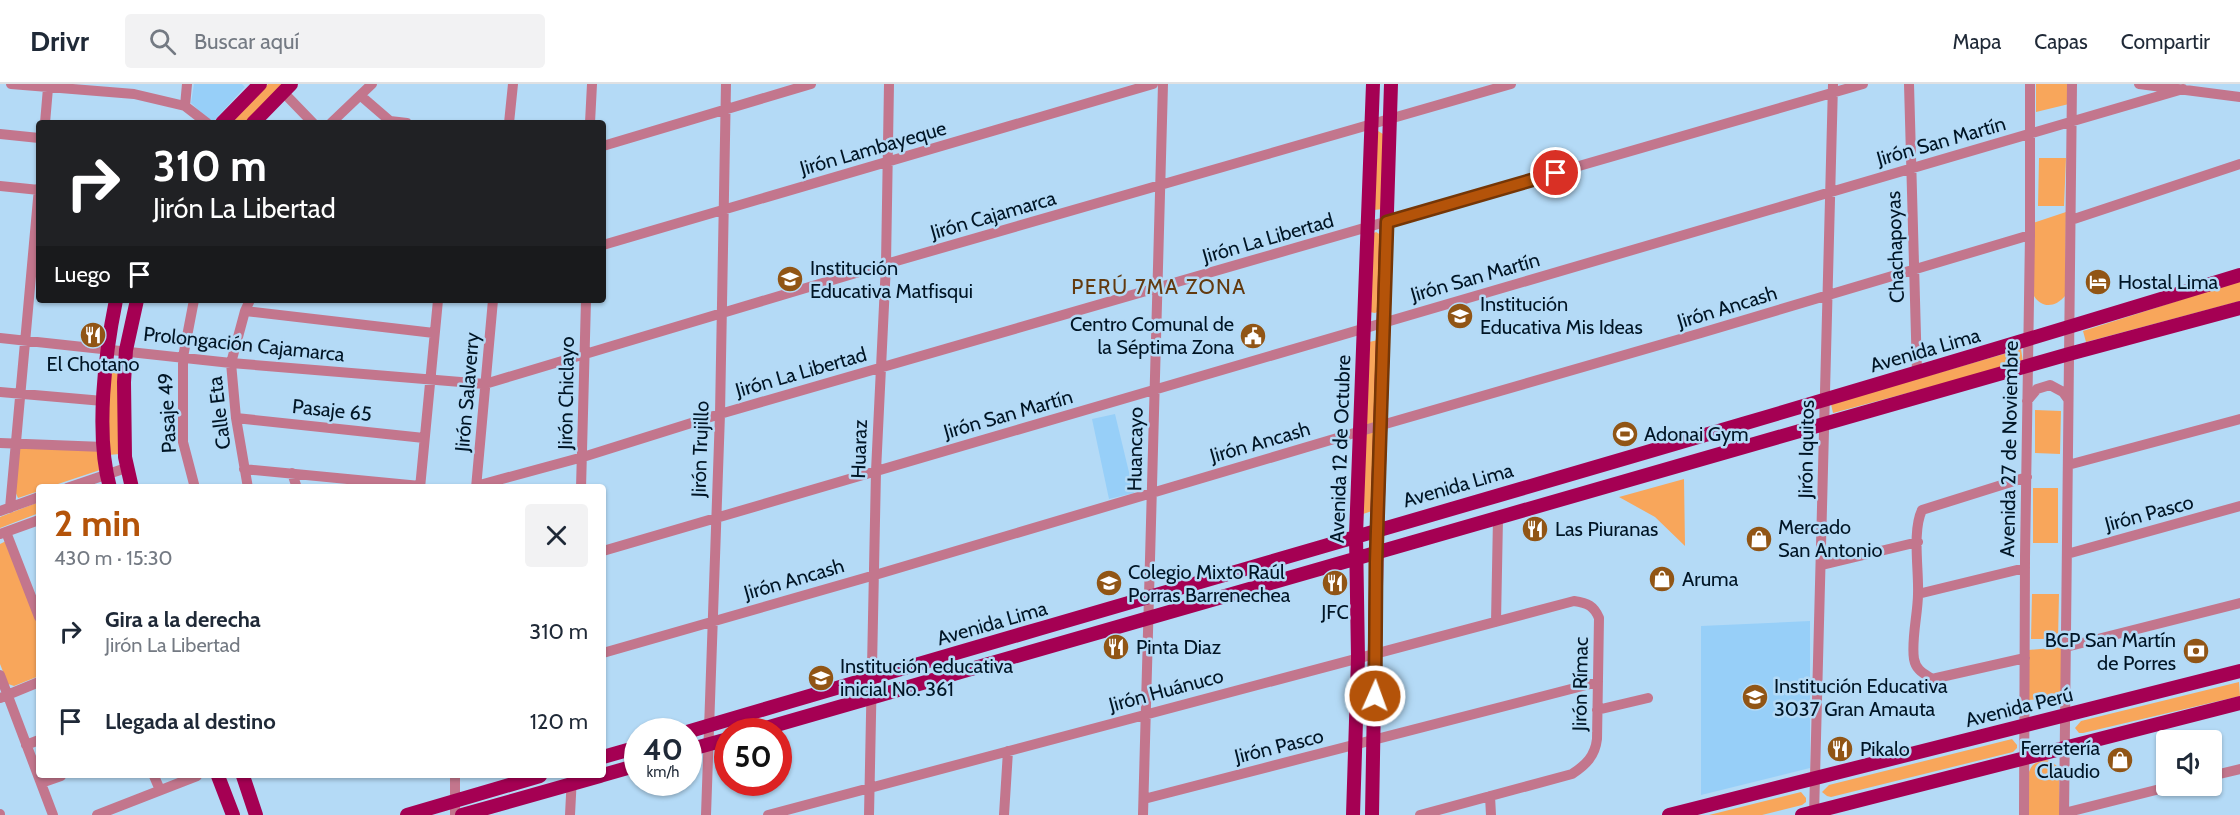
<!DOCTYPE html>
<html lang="es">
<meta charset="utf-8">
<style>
body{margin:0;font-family:Cabin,sans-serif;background:#f2f2f3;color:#1f2937;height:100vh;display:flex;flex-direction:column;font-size:22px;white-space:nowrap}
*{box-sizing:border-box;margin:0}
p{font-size:20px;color:#747a83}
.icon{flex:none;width:33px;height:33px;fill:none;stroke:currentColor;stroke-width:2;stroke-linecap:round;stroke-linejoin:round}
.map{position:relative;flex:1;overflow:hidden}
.details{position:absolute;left:36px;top:400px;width:570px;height:294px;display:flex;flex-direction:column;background:#fff;border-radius:6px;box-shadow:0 2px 4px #0004}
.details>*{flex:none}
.top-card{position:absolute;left:36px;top:36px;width:570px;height:183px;border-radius:6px;box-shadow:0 2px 4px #0004;background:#202124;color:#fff;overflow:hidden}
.buttons{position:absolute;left:2156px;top:646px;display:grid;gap:12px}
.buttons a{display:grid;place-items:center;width:66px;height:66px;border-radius:6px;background:#fff;box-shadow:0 2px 4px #0004;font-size:30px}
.speed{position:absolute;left:624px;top:634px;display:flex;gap:12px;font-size:30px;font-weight:700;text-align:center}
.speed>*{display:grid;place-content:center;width:78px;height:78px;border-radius:50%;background:#fff;box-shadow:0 2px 4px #0004;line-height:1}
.speed small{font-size:15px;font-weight:400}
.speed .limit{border:9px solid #d22;background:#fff;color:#111}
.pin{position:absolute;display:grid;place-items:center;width:51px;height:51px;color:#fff;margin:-26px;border:3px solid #fff;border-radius:50%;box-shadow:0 2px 6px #0007}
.me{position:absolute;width:66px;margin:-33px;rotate:2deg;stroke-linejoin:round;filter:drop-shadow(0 0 4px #0008)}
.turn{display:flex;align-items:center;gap:21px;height:126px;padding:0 18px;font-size:27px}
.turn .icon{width:78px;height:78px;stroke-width:2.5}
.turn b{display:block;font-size:42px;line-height:51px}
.then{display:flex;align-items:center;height:57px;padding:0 18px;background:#0003;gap:12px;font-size:22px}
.round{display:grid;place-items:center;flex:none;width:63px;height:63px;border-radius:6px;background:#f2f2f3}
.summary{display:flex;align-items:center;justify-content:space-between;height:102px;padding:0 18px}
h1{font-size:36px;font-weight:800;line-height:45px;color:#b45309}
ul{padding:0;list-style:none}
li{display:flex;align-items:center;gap:18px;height:90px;padding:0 18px}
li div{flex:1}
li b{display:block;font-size:22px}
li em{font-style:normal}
header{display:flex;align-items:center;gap:36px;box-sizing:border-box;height:84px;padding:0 30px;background:#fff;border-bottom:2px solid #e0e1e3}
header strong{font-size:28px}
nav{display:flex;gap:33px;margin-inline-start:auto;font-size:21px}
.search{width:420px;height:54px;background:#f2f2f3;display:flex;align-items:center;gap:15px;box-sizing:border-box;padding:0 21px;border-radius:6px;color:#747a83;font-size:22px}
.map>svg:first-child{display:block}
.built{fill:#97cff8}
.green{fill:#f8a65b}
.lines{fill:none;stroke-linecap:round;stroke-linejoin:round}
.minor{stroke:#c3768d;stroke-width:10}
.major{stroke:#a50053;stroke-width:14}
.route-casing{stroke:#753606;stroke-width:15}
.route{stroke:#b45309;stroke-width:10}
.labels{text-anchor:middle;stroke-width:5;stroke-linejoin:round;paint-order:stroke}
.street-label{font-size:20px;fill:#001525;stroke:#b4daf6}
.poi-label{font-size:20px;fill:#001525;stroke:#b4daf6;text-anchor:start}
.neighbourhood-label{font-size:21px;letter-spacing:1.5px;fill:#633a0f;stroke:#b4daf6}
</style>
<header>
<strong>Drivr</strong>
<div class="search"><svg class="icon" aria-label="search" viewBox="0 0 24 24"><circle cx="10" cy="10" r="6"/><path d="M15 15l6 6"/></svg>Buscar aquí</div>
<nav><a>Mapa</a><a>Capas</a><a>Compartir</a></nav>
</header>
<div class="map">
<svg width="2240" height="731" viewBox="0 0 2240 731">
<rect width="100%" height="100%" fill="#b4daf6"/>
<!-- built -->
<path class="built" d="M194 0H242L245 3 212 39 191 19Z
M1115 330 1134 409 1109 415 1092 335Z
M1810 537V684L1701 711V542Z"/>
<!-- green -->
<path class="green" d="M268 0H285L247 39H231Z
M2036 0H2068L2069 20 2036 28Z
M1378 47 1383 50 1382 125 1374 126 1375 49Z
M2039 74H2066L2064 122H2038Z
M2066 128 2065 212C2056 223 2042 225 2034 212L2033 139Z
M1376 148 1381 151 1379 227 1375 229 1369 228 1372 150Z
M2240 197V217L2086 258 2083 247Z
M1378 256 1372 427 1363 430 1369 258Z
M2021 265 2023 278 1833 329 1831 320Z
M109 277H119L120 370 108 371Z
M2035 326 2061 327 2060 370 2035 369Z
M19 361 99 364 100 386 49 403 39 404V407L18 414 15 407Z
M1684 395 1685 462 1655 433 1619 413Z
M2033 404H2058V459H2033Z
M39 418V429L0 444V433Z
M6 457 39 542V592L14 602 8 600 0 580V460Z
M2032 510H2059L2058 555H2031Z
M2062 563 2061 612 2029 616 2028 566Z
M2239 598 2240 612 2083 649H2079L2075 644 2081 637Z
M2012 655 2017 661V664L2013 668 1831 713 1827 712 1822 708 1829 701Z
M2045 676 2051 677 2059 684 2060 731H2029V688C2032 679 2037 678 2045 676Z
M1801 708 1806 714V718L1802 721 1762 731H1709Z"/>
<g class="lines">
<!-- minor -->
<path class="minor" d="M11 0 134 10 185 22 207 39
M1909 0 1917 288
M2139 0 2240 13
M283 8 313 39
M361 12 390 37 407 39
M185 22 187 0
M45 39 48 4
M331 39 372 0
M509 39 513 0
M590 39 592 0
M0 50 39 54
M603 62 811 0
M0 102 39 106
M2071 136 2240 80
M603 161 1153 0
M194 216 183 273V358L195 404
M245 227 434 249
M0 254 231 279 485 300 886 180 1511 0
M0 308 103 317
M2027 317 2037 305 2050 301 2063 308 2068 315
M236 334 424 354
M0 359 104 363
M2068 381 2240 335
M244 385 420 402
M292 389 297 404
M476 402 583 373 720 330 1863 0
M67 404 126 384
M248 404 236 334 231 279 245 227 250 216
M420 404 438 216
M476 404 493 216
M581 404 586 216
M10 424 39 104
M0 427 39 413
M6 448 39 533
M0 450 39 436
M603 467 2183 5
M2067 470 2240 422
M1822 481 1918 458
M1918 510 2025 484
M1496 538 1498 434
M2066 563 2240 519
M603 569 875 491 1361 347 1701 249 2030 151
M2025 574 1932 595C1923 589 1916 586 1914 575 1911 556 1918 529 1918 510 1919 486 1912 447 1922 426L2027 393
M0 591 53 731
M0 614 39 598
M1597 626 1648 614
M26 661 39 656
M154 692 160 706
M2211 692 2240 685
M41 699 61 692
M1490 712 1491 731
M1144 715 1598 598
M2064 729 2172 702
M0 730V731
M97 731 197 692
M455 731V692
M570 731 572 692
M706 731 720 330 726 0
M768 731 1574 517C1588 519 1594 522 1599 534L1597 655C1595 672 1586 681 1572 690L1420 731
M869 731 876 387 886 180 889 0
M1004 731 1008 667
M1143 731 1163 0
M1814 731 1833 0
M2024 731 2025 473 2030 151V0
M2064 731 2072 0"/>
<!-- major -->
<path class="major" d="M222 39 260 0
M253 39 291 0
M110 404C95 350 105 270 116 216
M132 404 125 373 124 298 126 266 137 216
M687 648C1205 495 1724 349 2240 191
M752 648 1824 340 2069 270 2240 224
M688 666 728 655
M603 673 638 663
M603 691 638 681
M218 692 233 731
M243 692 256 731
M407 731 540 692
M462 731 600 692
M1353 731 1358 574 1356 451 1373 0
M1372 731 1377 445 1391 0
M1669 731 2240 587
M1802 731 2240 619"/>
</g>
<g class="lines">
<defs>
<path id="route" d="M1375 612 1376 478 1387 138 1556 89"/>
</defs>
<!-- route casing -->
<use href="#route" class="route-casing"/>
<!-- route -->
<use href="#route" class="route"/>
</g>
<!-- icons -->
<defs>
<symbol id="school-disc" viewBox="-11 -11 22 22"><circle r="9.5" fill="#915515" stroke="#b4daf6"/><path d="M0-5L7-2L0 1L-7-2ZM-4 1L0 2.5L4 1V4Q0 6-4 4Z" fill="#fff"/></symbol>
<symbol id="hotel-disc" viewBox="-11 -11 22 22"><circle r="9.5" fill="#915515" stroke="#b4daf6"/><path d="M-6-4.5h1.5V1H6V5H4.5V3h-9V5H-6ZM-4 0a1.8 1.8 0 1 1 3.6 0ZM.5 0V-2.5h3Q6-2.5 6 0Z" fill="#fff"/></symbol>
<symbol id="restaurant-disc" viewBox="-11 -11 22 22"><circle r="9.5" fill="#915515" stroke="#b4daf6"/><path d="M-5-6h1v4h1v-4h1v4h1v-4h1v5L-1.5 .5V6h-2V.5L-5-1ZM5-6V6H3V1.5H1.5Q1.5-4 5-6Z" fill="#fff"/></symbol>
<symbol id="civic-disc" viewBox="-11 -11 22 22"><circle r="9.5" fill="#915515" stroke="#b4daf6"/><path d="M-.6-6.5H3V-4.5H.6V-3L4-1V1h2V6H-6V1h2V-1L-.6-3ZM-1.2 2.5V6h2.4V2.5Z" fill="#fff"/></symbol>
<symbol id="stadium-disc" viewBox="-11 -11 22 22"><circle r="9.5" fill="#915515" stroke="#b4daf6"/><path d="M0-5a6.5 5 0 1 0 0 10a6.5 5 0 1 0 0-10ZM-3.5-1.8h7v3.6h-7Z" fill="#fff"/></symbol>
<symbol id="shop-disc" viewBox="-11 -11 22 22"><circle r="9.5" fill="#915515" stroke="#b4daf6"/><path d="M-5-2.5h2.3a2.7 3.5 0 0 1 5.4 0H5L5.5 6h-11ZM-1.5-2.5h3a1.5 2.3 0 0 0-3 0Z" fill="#fff"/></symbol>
<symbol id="bank-disc" viewBox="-11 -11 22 22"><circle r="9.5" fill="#915515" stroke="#b4daf6"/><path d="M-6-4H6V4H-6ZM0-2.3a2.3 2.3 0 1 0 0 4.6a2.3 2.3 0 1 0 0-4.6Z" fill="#fff"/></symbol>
</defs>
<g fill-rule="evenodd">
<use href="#school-disc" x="775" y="180" width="30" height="30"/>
<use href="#hotel-disc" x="2083" y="183" width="30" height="30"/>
<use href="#school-disc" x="1445" y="217" width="30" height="30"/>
<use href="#restaurant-disc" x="78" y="236" width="30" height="30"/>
<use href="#civic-disc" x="1238" y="237" width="30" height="30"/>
<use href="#stadium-disc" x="1610" y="335" width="30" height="30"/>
<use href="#restaurant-disc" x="1520" y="430" width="30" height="30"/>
<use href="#shop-disc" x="1744" y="440" width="30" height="30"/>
<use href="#shop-disc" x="1647" y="480" width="30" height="30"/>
<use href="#school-disc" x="1094" y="484" width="30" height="30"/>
<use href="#restaurant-disc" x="1320" y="484" width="30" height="30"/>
<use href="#restaurant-disc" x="1101" y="548" width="30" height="30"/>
<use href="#bank-disc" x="2181" y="552" width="30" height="30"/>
<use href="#school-disc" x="806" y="579" width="30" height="30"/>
<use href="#school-disc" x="1740" y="598" width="30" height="30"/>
<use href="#restaurant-disc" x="1825" y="650" width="30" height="30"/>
<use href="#shop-disc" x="2105" y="661" width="30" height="30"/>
</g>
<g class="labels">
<!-- street labels -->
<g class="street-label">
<text transform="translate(1941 57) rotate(-16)" y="7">Jirón San Martín</text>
<text transform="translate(873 64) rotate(-16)" y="7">Jirón Lambayeque</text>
<text transform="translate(993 131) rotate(-16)" y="7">Jirón Cajamarca</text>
<text transform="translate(1268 154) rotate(-16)" y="7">Jirón La Libertad</text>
<text transform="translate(1895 163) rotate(-92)" y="7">Chachapoyas</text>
<text transform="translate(1475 193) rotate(-16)" y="7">Jirón San Martín</text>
<text transform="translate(1727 223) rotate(-17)" y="7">Jirón Ancash</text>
<text transform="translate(244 260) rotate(6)" y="7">Prolongación Cajamarca</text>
<text transform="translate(1925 266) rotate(-16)" y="7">Avenida Lima</text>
<text transform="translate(801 288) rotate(-16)" y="7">Jirón La Libertad</text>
<text transform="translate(467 308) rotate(-85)" y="7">Jirón Salaverry</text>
<text transform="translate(566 309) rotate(-89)" y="7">Jirón Chiclayo</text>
<text transform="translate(332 326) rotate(6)" y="7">Pasaje 65</text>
<text transform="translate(167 329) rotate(-93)" y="7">Pasaje 49</text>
<text transform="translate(219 329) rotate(-97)" y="7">Calle Eta</text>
<text transform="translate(1008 330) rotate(-16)" y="7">Jirón San Martín</text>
<text transform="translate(1260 358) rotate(-16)" y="7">Jirón Ancash</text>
<text transform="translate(700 365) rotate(-88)" y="7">Jirón Trujillo</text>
<text transform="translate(859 365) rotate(-88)" y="7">Huaraz</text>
<text transform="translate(1135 365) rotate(-89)" y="7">Huancayo</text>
<text transform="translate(1340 365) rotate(-88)" y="7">Avenida 12 de Octubre</text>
<text transform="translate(1806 365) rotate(-89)" y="7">Jirón Iquitos</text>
<text transform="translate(2009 365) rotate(-89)" y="7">Avenida 27 de Noviembre</text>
<text transform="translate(1458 401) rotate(-16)" y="7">Avenida Lima</text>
<text transform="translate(2149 429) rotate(-15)" y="7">Jirón Pasco</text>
<text transform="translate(794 495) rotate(-16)" y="7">Jirón Ancash</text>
<text transform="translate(992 539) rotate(-16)" y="7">Avenida Lima</text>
<text transform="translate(1580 600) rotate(-89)" y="7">Jirón Rímac</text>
<text transform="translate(1166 606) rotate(-15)" y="7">Jirón Huánuco</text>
<text transform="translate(2019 623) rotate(-14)" y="7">Avenida Perú</text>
<text transform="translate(1279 662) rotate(-14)" y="7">Jirón Pasco</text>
</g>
<!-- poi labels -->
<g class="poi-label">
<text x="810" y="191">Institución<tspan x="810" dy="23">Educativa Matfisqui</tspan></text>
<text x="2118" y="205">Hostal Lima</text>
<text x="1480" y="227">Institución<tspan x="1480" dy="23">Educativa Mis Ideas</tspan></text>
<text x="1234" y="247" text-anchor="end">Centro Comunal de<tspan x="1234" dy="23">la Séptima Zona</tspan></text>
<text x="93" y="287" text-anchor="middle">El Chotano</text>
<text x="1644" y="357">Adonai Gym</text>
<text x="1778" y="450">Mercado<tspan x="1778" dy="23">San Antonio</tspan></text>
<text x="1555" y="452">Las Piuranas</text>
<text x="1128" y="495">Colegio Mixto Raúl<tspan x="1128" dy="23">Porras Barrenechea</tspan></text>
<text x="1682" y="502">Aruma</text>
<text x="1335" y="535" text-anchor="middle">JFC</text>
<text x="2176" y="563" text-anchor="end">BCP San Martín<tspan x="2176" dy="23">de Porres</tspan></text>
<text x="1136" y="570">Pinta Diaz</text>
<text x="840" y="589">Institución educativa<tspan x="840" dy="23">inicial No. 361</tspan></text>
<text x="1774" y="609">Institución Educativa<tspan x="1774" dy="23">3037 Gran Amauta</tspan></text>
<text x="2100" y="671" text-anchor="end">Ferretería<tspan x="2100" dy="23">Claudio</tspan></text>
<text x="1860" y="672">Pikalo</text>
</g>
<!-- neighbourhood labels -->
<g class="neighbourhood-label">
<text x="1159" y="210">PERÚ 7MA ZONA</text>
</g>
</g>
</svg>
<div class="buttons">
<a><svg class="icon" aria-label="sound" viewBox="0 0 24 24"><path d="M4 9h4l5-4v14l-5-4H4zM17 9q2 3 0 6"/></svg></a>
</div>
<div class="speed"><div>40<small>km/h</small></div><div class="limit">50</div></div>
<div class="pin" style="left:1556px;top:89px;background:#d93025"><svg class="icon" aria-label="arrive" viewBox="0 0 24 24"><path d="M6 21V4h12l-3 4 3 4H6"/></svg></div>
<svg class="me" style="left:1375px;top:612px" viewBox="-20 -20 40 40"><circle r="17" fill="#b45309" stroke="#fff" stroke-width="3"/><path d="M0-11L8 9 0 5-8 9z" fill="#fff"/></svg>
<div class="top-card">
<div class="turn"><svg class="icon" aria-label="right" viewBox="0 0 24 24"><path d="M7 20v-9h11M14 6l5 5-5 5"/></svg><div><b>310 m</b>Jirón La Libertad</div></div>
<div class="then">Luego<svg class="icon" aria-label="arrive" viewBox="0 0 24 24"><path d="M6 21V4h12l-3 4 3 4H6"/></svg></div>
</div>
<section class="details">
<div class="summary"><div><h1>2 min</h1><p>430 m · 15:30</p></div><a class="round"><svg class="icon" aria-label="close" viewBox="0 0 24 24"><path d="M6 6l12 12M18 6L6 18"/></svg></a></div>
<ul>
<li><svg class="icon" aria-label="right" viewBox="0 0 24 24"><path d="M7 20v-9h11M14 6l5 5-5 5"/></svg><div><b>Gira a la derecha</b><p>Jirón La Libertad</p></div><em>310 m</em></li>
<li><svg class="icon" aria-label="arrive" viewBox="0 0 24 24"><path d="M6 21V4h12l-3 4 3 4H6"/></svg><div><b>Llegada al destino</b></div><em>120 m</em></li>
</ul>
</section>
</div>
